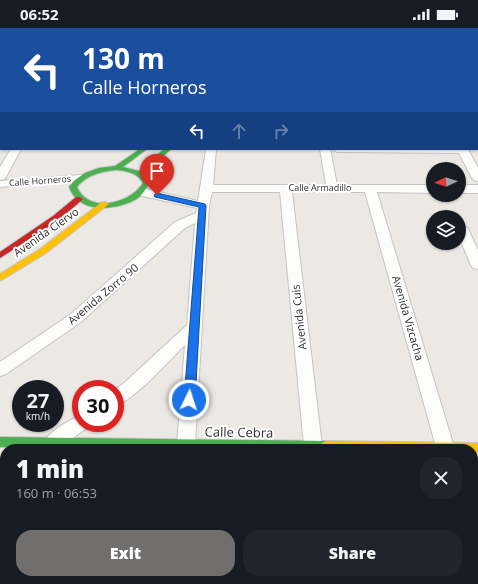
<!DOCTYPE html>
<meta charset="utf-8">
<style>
body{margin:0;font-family:"Open Sans",sans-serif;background:#20242c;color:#f1f3f6;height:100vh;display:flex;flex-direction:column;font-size:15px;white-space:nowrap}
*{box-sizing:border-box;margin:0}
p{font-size:13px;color:#9ea1a6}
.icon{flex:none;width:22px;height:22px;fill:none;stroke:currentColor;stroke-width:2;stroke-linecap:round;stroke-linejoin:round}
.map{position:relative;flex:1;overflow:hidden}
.side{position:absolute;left:0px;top:416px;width:478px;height:140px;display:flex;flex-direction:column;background:#171b24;border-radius:16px 16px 0 0;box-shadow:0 1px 3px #0004}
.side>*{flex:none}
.banner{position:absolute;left:0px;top:0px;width:478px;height:122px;box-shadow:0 1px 3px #0004;background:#1a4fa0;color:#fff;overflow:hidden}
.needle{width:26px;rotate:267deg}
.controls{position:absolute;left:426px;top:134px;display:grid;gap:8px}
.controls a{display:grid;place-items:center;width:40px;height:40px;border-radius:50%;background:#171b24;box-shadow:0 1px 3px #0004;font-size:20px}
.speed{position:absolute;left:12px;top:352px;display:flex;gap:8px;font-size:20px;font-weight:700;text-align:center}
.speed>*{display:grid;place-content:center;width:52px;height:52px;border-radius:50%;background:#171b24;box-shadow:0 1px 3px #0004;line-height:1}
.speed small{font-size:10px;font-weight:400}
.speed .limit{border:6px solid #d22;background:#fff;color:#111}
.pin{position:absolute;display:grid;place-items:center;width:34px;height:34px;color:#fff;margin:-41px -17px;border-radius:50% 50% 50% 0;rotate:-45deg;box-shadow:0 0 4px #0007}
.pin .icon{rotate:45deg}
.me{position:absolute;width:44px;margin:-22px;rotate:4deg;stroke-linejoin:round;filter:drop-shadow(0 0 3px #0008)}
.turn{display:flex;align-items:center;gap:14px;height:84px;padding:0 16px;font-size:18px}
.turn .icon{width:52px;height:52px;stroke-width:2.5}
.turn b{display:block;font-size:28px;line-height:34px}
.lanes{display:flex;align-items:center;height:38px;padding:0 16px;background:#0003;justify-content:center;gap:20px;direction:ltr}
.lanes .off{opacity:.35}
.round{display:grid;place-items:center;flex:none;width:42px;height:42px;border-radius:16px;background:#20242c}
.overview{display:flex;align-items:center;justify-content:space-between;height:68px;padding:0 16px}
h1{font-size:24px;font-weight:800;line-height:30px}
.action{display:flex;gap:8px;margin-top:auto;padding:8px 16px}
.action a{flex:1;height:46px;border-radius:16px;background:#706f6e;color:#fff;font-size:16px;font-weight:800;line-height:46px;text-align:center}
.action a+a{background:#20242c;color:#f1f3f6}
.status{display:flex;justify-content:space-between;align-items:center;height:28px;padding:0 20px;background:#171b24;direction:ltr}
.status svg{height:11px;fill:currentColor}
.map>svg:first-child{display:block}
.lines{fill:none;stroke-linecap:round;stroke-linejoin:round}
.street-casing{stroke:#c5c4c5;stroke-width:2}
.fast-casing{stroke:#c5c4c5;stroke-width:2}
.slow-casing{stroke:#c5c4c5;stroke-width:2}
.jam-casing{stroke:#c5c4c5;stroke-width:2}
.street{fill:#fcfcfb;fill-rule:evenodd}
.fast{fill:#4caf50;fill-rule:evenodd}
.slow{fill:#ffc107;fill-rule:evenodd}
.jam{fill:#c62828;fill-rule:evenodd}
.route{fill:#1a73e8;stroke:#114b97}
.labels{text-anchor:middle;stroke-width:4;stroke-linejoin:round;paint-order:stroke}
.far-street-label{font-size:9px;fill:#2e2e2e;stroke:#fff}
.street-label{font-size:11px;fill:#2e2e2e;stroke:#fff}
.near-street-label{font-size:13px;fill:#2e2e2e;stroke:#fff}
</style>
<div class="status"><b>06:52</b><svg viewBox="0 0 49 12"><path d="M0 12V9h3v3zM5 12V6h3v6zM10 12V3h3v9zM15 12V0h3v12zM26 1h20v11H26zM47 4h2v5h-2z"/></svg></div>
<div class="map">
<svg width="478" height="556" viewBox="0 0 478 556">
<rect width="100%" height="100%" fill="#ece8e4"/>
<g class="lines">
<defs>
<path id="street" d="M46 0H54L55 1H47Z
M226 0H234L235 1H227Z
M341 0H349L350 1H342Z
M450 0H458V1H450Z
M477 18H478V22H477Z
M1 44V50L0 51V45Z
M0 115H1V121H0Z
M11 121H21L6 149 4 151 0 152V139Z
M206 121H216L213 157H326L320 121H330L337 157H433V165L377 164 454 419 453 421H437L436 419 365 164H292L322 418 321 421H305L304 418 280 164H212L209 178 195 416 193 421H179L177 416 185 317C168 333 136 371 115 378V362L124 355 187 297 195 195 185 200 81 294 6 346 0 348V334L71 286 175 194 196 185 197 180 138 167 136 164 138 161 142 160 198 173Z
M332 121H468L478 140V153L474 152 472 150 459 125 337 124Z
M81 147 85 148 87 150 85 152 0 159V153Z
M459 157H478V165H459Z
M463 199 468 200 469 203 478 222V241L473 240 471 237 459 209V200Z
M81 388V395H90L87 400 60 419 55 421 46 419 44 414C49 404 70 391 81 388Z
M473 525H478V547H473Z
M430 551H452L453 556H431Z"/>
<path id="fast" d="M140 121H147L123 139 139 143 164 121H171L144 146 149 155C146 161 143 166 138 170 123 180 93 185 78 172 74 169 71 164 69 159L75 152 85 145 99 140 115 138ZM117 142C127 143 138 145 143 155 130 176 88 186 77 159 87 147 101 143 117 142Z
M0 409 326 413 330 415 332 418 330 421 0 419Z"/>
<path id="slow" d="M422 0H428L422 1Z
M102 174H105L109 176 46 225 0 253V246L40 221Z
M326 413 478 415V425H473V421H322L320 418 322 415Z"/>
<path id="jam" d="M404 0H410L404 1Z
M0 16H1V18H0Z
M76 169H79L83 171 59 192 0 230V224L53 188Z"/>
</defs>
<!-- street casing -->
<use href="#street" class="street-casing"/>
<!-- fast casing -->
<use href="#fast" class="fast-casing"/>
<!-- slow casing -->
<use href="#slow" class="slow-casing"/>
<!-- jam casing -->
<use href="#jam" class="jam-casing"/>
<!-- street -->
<use href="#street" class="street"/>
<!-- fast -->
<use href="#fast" class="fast"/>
<!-- slow -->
<use href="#slow" class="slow"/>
<!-- jam -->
<use href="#jam" class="jam"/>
</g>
<!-- route -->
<path class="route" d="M157 165 205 176 206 178 195 372 193 375H185L184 372 199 179 155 169 154 167Z"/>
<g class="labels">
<!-- far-street labels -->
<g class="far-street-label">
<text transform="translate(40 153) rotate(-4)" y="3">Calle Horneros</text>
<text x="320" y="163">Calle Armadillo</text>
</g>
<!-- street labels -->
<g class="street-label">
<text transform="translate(46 204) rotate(-35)" y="4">Avenida Ciervo</text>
<text transform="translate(103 266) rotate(-40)" y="4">Avenida Zorro 90</text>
<text transform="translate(299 289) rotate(-96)" y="4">Avenida Cuis</text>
<text transform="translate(408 290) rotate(74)" y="4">Avenida Vizcacha</text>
</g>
<!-- near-street labels -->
<g class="near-street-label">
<text transform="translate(239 404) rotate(1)" y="5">Calle Cebra</text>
</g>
</g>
</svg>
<div class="controls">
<a><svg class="needle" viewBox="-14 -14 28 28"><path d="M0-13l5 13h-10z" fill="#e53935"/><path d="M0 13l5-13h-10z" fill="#9ea1a6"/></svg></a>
<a><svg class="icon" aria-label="layers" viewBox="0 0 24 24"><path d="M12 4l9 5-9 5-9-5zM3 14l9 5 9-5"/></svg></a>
</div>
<div class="speed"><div>27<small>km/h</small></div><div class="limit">30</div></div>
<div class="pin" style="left:157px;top:167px;background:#d93025"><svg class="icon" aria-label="arrive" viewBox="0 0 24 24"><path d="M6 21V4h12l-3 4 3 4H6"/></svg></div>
<svg class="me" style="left:189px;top:372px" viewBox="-20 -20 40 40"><circle r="17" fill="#1a73e8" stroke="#fff" stroke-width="3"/><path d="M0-11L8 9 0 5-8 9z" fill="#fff"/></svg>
<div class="banner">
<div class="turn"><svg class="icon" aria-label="left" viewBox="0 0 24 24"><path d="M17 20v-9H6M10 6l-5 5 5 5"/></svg><div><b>130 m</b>Calle Horneros</div></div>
<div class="lanes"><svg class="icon" aria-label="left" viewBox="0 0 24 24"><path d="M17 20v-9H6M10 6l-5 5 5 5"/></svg><svg class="icon off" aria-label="ahead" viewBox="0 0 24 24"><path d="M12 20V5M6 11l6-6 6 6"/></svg><svg class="icon off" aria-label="right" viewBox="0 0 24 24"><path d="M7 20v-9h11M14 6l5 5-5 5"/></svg></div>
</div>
<section class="side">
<div class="overview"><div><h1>1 min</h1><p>160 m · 06:53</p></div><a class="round"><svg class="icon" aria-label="close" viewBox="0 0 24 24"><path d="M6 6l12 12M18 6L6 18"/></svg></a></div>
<div class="action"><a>Exit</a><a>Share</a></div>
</section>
</div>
